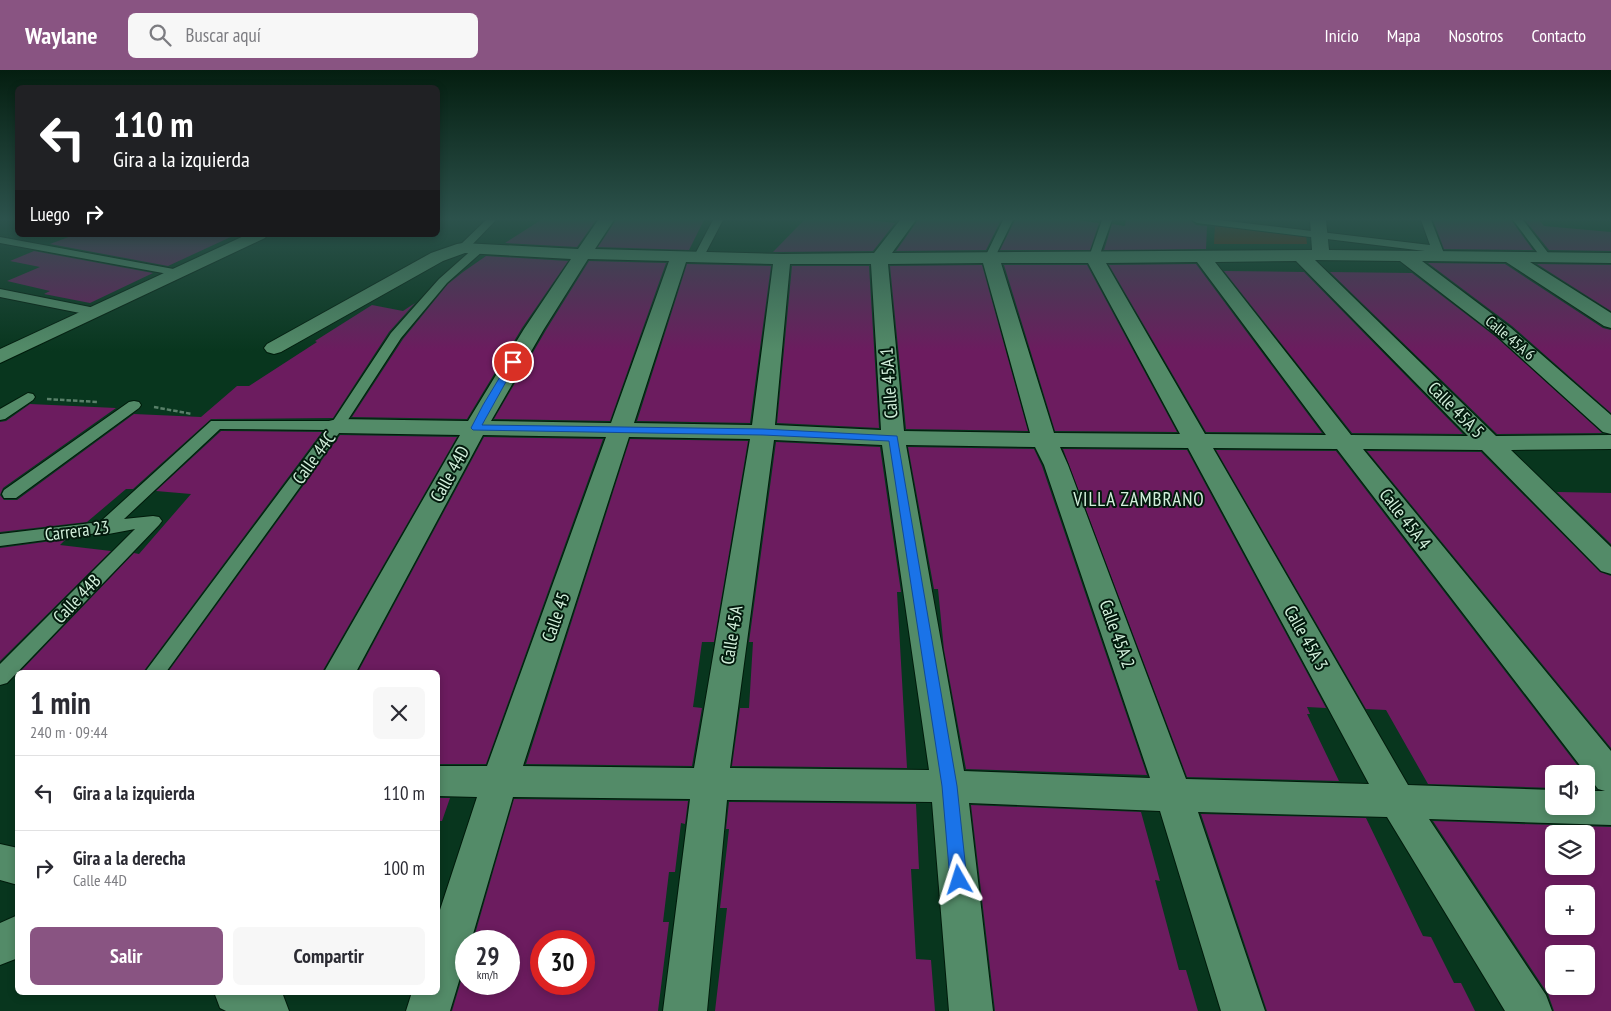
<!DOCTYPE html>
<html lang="es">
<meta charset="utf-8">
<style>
body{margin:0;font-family:"PT Sans Narrow",sans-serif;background:#f7f7f7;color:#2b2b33;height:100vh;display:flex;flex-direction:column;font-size:19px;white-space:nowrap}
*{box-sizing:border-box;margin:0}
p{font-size:16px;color:#7c7c81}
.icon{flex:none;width:28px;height:28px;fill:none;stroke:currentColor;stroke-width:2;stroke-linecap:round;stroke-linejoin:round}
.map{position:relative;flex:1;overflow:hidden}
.sheet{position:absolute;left:15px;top:600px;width:425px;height:325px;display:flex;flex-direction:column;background:#fff;border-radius:8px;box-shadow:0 2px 8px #0003}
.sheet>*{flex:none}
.banner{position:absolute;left:15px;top:15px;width:425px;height:152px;border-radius:8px;box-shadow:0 2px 8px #0003;background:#202124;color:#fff;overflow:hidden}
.buttons{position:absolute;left:1545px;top:695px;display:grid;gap:10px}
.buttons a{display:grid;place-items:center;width:50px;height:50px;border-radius:8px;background:#fff;box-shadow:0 2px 8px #0003;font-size:25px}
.speed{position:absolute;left:455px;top:860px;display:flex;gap:10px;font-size:25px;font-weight:700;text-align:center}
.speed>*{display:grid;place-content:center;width:65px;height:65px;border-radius:50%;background:#fff;box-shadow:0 2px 8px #0003;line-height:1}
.speed small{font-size:12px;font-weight:400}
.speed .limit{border:8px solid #d22;background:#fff;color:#111}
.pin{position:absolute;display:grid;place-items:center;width:42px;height:42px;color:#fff;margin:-21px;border:2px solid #fff;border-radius:50%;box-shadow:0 1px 5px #0007}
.me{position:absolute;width:55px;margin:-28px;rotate:354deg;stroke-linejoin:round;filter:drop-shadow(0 0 4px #0008)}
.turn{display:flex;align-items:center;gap:18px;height:105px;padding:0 15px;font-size:22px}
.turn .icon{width:65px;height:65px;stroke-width:2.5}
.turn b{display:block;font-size:35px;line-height:42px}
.then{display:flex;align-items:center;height:48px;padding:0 15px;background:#0003;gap:10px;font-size:19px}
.round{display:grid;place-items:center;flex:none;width:52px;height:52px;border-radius:8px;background:#f7f7f7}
.head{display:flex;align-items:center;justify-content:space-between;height:85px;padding:0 15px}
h1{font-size:30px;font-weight:600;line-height:38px}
.action{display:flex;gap:10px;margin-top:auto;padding:10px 15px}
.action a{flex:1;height:58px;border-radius:8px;background:#895482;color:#fff;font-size:20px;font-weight:600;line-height:58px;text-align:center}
.action a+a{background:#f7f7f7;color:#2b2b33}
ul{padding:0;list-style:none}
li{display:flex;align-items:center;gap:15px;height:75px;padding:0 15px;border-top:1px solid #e1e1e2}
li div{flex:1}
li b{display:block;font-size:19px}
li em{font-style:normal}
header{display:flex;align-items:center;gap:30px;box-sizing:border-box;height:70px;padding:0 25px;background:#895482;color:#fff}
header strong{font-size:24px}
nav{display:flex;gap:28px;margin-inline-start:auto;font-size:18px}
.search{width:350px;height:45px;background:#f7f7f7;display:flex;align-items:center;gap:12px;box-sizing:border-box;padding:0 18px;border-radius:8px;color:#7c7c81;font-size:19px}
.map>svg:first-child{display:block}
.green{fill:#661d09}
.building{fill:#6c1c5f;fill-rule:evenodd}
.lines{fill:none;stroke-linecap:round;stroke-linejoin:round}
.service-casing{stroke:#001b0b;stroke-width:2}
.minor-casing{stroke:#001b0b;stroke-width:2}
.tertiary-casing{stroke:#001b0b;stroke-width:2}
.path{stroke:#598069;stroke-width:2.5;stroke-dasharray:4.5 2;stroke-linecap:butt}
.service{fill:#538b68;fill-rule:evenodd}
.minor{fill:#538b68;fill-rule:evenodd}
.tertiary{fill:#538b68;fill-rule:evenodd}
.route{fill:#1a73e8;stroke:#114b97}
.labels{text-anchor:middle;stroke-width:4;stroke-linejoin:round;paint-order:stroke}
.far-street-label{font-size:15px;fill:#d3f0dc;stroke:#031a0d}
.street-label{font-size:18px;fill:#d3f0dc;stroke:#031a0d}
.neighbourhood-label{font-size:19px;letter-spacing:1px;fill:#d3f0dc;stroke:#031a0d}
</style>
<header>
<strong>Waylane</strong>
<div class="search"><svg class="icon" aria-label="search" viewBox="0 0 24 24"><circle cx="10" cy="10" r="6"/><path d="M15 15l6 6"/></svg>Buscar aquí</div>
<nav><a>Inicio</a><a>Mapa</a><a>Nosotros</a><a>Contacto</a></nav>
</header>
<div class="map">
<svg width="1611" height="941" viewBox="0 0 1611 941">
<rect width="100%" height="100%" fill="#08361e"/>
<!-- green -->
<path class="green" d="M1215 154 1306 165 1307 174H1214Z"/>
<!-- building -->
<path class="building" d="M541 150H596L577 177 505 173Z
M616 150H704L689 180 598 177Z
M804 150H870L895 153 873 181 773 182Z
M918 150H1001L986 180 896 181Z
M1015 150H1077L1099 153 1090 180H1000Z
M1126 150H1190L1196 155 1207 156 1206 179 1104 180 1112 154 1125 156Z
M1433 150H1511L1533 180 1444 179Z
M1525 150H1539L1544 156 1611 162V181L1549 180Z
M74 165H235L168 196 50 174Z
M34 181 153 203 90 233 44 224 50 221 7 211 40 197 10 191Z
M486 186 568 191 522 258 467 349 352 347 403 269 448 214 463 202Z
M589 191 666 193 610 351 494 349 546 260Z
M1428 193 1505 194 1603 258 1611 260V343L1512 256Z
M687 194 771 196 750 353 637 351Z
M1196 194 1322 363 1206 362 1109 195Z
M1537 194 1611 195V241Z
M982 195 1028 361 906 359 890 196Z
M1004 195H1087L1177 362 1055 361Z
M792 196H869L879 358 777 353Z
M1224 201 1304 202 1463 364 1352 363Z
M1330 202 1412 203 1496 267 1602 363 1497 364Z
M415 233 389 262 333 348 211 349 133 419H126L87 452 0 462V352L6 351 30 334 116 338 3 418 0 425 4 430H17L134 344 201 347 237 316H249L317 272 315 271 372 235 403 241Z
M221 361 322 362 143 602H20L134 483 139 484 191 424 156 421Z
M340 365 457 367 322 602H168Z
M484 367 603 369 486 694H438V602H358Z
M630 369 748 371 714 572H702L693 637 702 638 692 696 526 694Z
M776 372 880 377 901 522H897L907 698 732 696 740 638H749L753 572H749Z
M908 377 1034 379 1042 396 1147 705 966 699 944 580 938 519H934Z
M1063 379 1187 380 1326 638 1307 637 1310 644H1307L1339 711 1187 707Z
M1216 380 1336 381 1584 704H1554V718L1428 714 1386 640 1366 639Z
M1367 381 1481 382 1600 502 1611 506V678Z
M1557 422 1611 423V474Z
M66 469 60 475 111 481 0 591V478Z
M438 728H450L442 751H438Z
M514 729 688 731 685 754 681 753 675 802H669L663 852H669L658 941H452L466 894V914H509V871H473ZM541 871H584V914H541Z
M729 732 916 734 919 799H911L916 889 931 890 935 941H715L727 838H720L729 759H726Z
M971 735 1141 742 1160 811 1155 810 1179 900H1186L1198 941H995Z
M1201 744 1366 748 1423 866 1431 867 1454 913H1461L1475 941H1267Z
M1433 751 1611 757V941H1554L1548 924ZM1554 764H1586V796H1554ZM1554 824H1586V856H1554ZM1554 884H1586V916H1554Z"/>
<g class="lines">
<defs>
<path id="service" d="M486 150H496L467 180H459L458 178 459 176Z
M713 150H723L702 190H694L693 188Z
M1003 150H1013L995 187 990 190 986 189 985 187Z
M1102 150H1112L1099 187 1094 190 1089 187Z
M1192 150H1219L1430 175 1421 150H1431L1445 186 1440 189 1436 188 1433 182 1197 153Z
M1513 150H1523L1552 188 1551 190H1543Z
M0 167 179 200 185 203 179 206 0 173Z
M479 176 483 177 484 179 483 181 447 213 401 268 342 359 166 602H145L326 360 220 359 124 449 153 446 159 447 162 451 159 455 7 613 0 615V594L135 459 103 465 98 463 0 476V464L100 452 211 351H333L391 263 439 209 475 177Z
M0 219 95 238 101 242 95 246 0 227Z
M28 323 33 324 35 327 33 330 5 349 0 350V339Z
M134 331 139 332 141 335 139 338 16 428H4L2 424 4 420 129 332Z"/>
<path id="minor" d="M598 150H614L595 179 782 184 874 183 900 150H916L892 183 1312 180 1310 150H1326L1329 180 1611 183V193L1530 192 1611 243V258L1604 256 1506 192 1422 191 1511 258 1611 345V364L1603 362 1497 266 1400 191 1315 190 1496 366 1611 365V379L1511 380 1611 477V504L1601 501 1482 380 1363 379 1611 681V755L1429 749 1546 925 1552 941H1505L1387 747 1198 742 1265 941H1221L1160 741 969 733 993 941H949L932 732 727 730 707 941H663L690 729 513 727 471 871H466V888L450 941H406L412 922H438V846L477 727 438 726V696H487L606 367 483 365 356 602H324L460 365 337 363 329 361 325 356 329 351 337 349 468 351 524 259 571 189 465 183 443 191 281 282 274 284 267 282 264 278 267 274 431 183 457 174 463 173 578 179ZM588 189 669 191 611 353 491 351 544 259ZM1296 191 1468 366 1351 365 1215 192ZM686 192 773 194 752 355 634 353ZM1197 192 1326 365 1205 364 1106 193ZM983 193 1030 363 904 361 888 194ZM1001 193H1088L1180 364 1054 363ZM790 194H871L881 360 775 355ZM629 367 750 369 694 698 523 696ZM774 370 882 375 929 700 730 698ZM906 375 1035 377 1044 395 1150 708 964 701ZM1060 377 1188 378 1369 714 1186 709 1068 395ZM1213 378 1337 379 1598 719 1605 721H1586V736H1554V720L1408 715Z
M246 165H267L265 168 0 293V279Z
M18 845V888L0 895V853Z"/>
<path id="tertiary" d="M0 774 18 778V815L0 810Z
M214 922H278L283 925 289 941H226L220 938Z"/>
</defs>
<!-- service casing -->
<use href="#service" class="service-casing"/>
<!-- minor casing -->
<use href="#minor" class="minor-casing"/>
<!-- tertiary casing -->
<use href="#tertiary" class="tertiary-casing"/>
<!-- path -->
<path class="path" d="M47 329 98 332
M154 337 192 344"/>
<!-- service -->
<use href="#service" class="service"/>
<!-- minor -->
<use href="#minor" class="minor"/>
<!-- tertiary -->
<use href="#tertiary" class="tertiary"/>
</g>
<!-- sky -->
<linearGradient id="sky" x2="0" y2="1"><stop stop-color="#041e10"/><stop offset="0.53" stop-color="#2c524c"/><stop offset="1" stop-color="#2c524c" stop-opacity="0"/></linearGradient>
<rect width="1611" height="281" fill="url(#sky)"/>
<!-- route -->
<path class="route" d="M513 289 517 292 482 355 763 359 897 366 957 716 967 810 964 815 959 818 953 815 950 810 942 716 889 371 763 365 473 360 471 358 483 335 509 292Z"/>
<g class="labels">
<!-- far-street labels -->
<g class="far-street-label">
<text transform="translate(1510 268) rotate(40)" y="5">Calle 45A 6</text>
</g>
<!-- street labels -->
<g class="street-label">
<text transform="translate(889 313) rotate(-94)" y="6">Calle 45A 1</text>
<text transform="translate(1456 340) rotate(45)" y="6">Calle 45A 5</text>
<text transform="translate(314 388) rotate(-54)" y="6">Calle 44C</text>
<text transform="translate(450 404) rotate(-61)" y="6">Calle 44D</text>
<text transform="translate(1405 449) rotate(52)" y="6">Calle 45A 4</text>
<text transform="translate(77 461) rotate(-7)" y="6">Carrera 23</text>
<text transform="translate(77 529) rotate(-46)" y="6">Calle 44B</text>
<text transform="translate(556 547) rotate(-71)" y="6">Calle 45</text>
<text transform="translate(1117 564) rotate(70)" y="6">Calle 45A 2</text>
<text transform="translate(732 565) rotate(-81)" y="6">Calle 45A</text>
<text transform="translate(1306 568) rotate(61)" y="6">Calle 45A 3</text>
</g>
<!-- neighbourhood labels -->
<g class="neighbourhood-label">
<text x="1139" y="436">VILLA ZAMBRANO</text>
</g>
</g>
</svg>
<div class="buttons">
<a><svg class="icon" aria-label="sound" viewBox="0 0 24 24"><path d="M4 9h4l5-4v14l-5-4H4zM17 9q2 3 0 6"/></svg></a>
<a><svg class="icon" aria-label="layers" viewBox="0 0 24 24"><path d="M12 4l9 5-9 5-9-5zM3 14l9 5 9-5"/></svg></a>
<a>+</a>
<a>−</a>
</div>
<div class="speed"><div>29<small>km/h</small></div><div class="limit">30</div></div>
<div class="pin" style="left:513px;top:292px;background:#d93025"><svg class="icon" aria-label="arrive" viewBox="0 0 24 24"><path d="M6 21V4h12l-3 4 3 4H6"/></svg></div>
<svg class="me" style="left:959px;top:810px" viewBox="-20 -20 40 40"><path d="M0-17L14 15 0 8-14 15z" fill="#1a73e8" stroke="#fff" stroke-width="4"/></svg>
<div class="banner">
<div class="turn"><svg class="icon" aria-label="left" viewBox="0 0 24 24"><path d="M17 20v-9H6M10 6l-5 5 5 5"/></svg><div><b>110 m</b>Gira a la izquierda</div></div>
<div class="then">Luego<svg class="icon" aria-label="right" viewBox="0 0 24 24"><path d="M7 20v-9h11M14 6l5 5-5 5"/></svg></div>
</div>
<section class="sheet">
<div class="head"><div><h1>1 min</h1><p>240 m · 09:44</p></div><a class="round"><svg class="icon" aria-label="close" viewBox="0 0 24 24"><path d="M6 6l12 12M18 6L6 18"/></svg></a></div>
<ul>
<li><svg class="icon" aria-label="left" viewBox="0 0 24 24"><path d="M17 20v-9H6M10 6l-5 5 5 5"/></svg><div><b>Gira a la izquierda</b></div><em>110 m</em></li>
<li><svg class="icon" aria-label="right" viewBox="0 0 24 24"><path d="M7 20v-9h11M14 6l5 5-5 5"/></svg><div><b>Gira a la derecha</b><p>Calle 44D</p></div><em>100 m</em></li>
</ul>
<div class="action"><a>Salir</a><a>Compartir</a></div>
</section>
</div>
